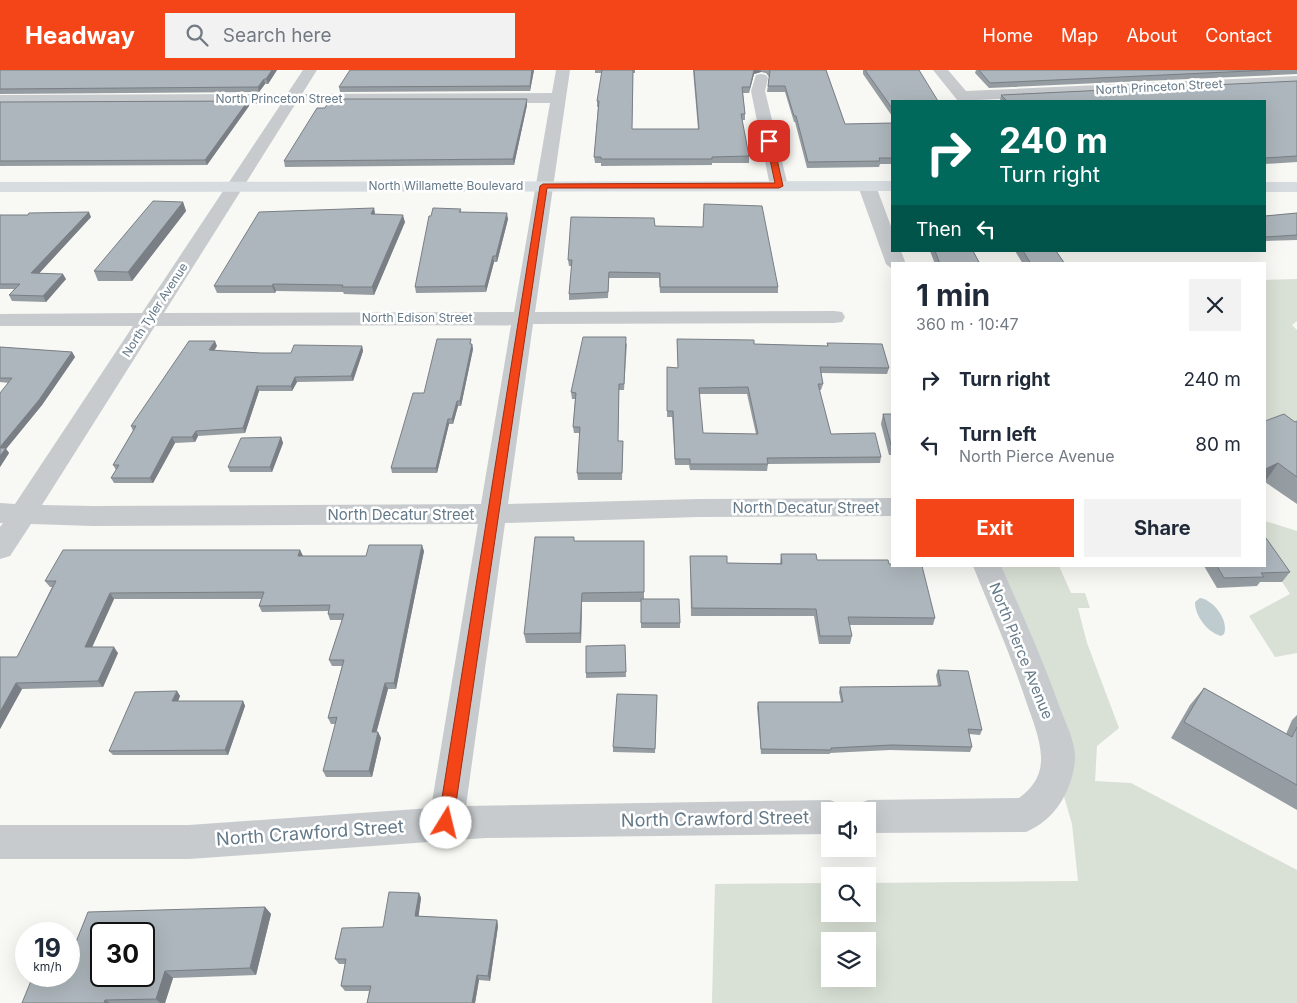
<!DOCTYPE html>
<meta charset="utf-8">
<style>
body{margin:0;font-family:Inter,sans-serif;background:#f2f2f3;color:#1f2937;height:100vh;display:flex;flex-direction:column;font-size:19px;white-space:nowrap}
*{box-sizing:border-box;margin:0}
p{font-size:16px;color:#747a83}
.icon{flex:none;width:28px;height:28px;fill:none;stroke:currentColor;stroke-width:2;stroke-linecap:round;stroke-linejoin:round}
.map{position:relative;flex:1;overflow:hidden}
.sheet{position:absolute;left:891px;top:192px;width:375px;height:305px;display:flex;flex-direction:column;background:#fff;border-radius:0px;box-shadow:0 5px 20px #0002}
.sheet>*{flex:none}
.top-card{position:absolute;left:891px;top:30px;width:375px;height:152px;border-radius:0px;box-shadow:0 5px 20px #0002;background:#00695c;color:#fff;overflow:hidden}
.tools{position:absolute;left:821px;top:732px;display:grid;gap:10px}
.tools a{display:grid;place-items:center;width:55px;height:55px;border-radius:0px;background:#fff;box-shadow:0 5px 20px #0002;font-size:25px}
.speed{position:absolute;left:15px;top:852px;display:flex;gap:10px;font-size:25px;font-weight:700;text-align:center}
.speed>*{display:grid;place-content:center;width:65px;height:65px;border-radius:50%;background:#fff;box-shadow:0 5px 20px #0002;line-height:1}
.speed small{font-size:12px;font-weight:400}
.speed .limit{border:2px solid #111;border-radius:8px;background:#fff;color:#111}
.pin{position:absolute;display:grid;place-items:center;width:42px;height:42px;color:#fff;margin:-21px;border-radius:10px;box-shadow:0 2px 8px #0006}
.me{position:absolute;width:55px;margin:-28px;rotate:9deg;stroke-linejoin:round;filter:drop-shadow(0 0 4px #0008)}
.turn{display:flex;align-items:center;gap:18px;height:105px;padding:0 25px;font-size:22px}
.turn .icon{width:65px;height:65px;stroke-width:2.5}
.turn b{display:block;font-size:35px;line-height:42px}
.then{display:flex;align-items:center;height:48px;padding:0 25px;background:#0003;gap:10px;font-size:19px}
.round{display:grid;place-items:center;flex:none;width:52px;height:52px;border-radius:0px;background:#f2f2f3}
.summary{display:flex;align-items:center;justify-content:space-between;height:85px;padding:0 25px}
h1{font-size:30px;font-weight:700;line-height:38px}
.cta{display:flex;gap:10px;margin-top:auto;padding:10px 25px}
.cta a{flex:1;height:58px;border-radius:0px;background:#f44518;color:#fff;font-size:20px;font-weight:700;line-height:58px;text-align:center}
.cta a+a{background:#f2f2f3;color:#1f2937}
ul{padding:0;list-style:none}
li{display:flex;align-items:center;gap:15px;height:65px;padding:0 25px}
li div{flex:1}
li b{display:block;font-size:19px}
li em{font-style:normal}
header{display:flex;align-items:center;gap:30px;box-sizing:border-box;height:70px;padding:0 25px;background:#f44518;color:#fff}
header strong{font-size:24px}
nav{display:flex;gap:28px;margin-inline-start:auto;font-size:18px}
.search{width:350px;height:45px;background:#f2f2f3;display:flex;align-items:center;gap:12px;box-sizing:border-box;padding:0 18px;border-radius:0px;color:#747a83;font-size:19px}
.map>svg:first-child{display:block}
.green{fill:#d9e0d5;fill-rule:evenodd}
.water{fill:#becbcf}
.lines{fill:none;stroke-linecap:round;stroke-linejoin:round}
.minor{fill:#c7cbce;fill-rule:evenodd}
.major{fill:#d6dce0;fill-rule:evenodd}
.wall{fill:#959da2;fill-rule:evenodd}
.shaded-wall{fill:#797f84}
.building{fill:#adb6bc;stroke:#797f84;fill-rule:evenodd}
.route{fill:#f44518;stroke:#9f2d10}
.labels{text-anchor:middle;stroke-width:5;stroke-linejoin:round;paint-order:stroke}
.far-street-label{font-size:12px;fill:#647988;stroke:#fff}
.street-label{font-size:15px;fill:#647988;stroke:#fff}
.near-street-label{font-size:18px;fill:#647988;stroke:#fff}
</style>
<header>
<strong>Headway</strong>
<div class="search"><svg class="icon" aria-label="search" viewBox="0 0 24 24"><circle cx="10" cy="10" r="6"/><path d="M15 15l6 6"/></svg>Search here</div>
<nav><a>Home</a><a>Map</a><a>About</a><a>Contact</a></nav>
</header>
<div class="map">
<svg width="1297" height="933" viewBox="0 0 1297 933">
<rect width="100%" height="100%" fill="#f8f8f4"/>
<!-- green -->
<path class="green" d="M1297 209V251L1292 255 1297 260V355L1265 351V210Z
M1265 451 1297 461V583L1275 587 1249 546 1290 524 1265 486Z
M997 496H1059L1071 523H1085L1090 538H1078L1087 573 1119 658 1097 676 1095 711 1131 713 1297 800V933H712L715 814 830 813V844H868V813L1078 811 1072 754ZM830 871H868V909H830Z"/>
<!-- water -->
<path class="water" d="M1200 528C1214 530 1229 551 1224 564L1221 566C1207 562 1195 546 1195 532Z"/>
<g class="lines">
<!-- minor -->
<path class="minor" d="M303 0H317L302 24 552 23 556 0H570L535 242 834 241 842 242 845 247 842 252 834 253 533 254 508 434 698 429 892 428V446L698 447 505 453 466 736 830 730 843 735 845 741H830V764L485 768 189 789H0V755H189L431 738 478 454 93 456 31 454 10 486 0 489V457L3 453H0V433L15 434 133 256H0V244L142 243 281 34 0 35V25L287 24ZM296 33H550L514 242 164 243ZM511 255 481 434 93 436 42 435 155 256Z
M933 0H948L966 21 1297 6V14L958 31Z
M761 4 766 5 768 8 765 21 788 116 785 120 779 121 773 120 770 116 751 21 756 5Z
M867 111 873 112 876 116 892 159V181H901L906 194H892V199L886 194 858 116 861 112Z
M973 496H1001C1022 543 1043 590 1060 638 1066 654 1076 673 1075 690 1072 721 1055 750 1026 762L868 763V741H853L855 735 868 730 1019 728C1033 718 1042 705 1041 686 1040 667 1032 649 1026 631 1011 585 991 541 973 496Z"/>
<!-- major -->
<path class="major" d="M892 111V121L0 122V112Z
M1265 112H1297V122H1265Z"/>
</g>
<!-- wall -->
<path class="wall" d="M0 0H277L268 14H265L259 22 0 24Z
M534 0 530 21 340 22 339 17Z
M595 0H635V3H633L632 59H698L693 0H826L845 54 892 53V94H880L879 97 807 98 795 52H794L785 22H767L769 7 766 3 761 2 754 4 749 23H743L745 44V50H742L749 86V93H712V95L601 96V93H595L594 87 598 37H597V31L602 3H595Z
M863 0H919L892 31V46L863 4Z
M976 0H1297V4L989 18 975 3Z
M1297 11V92L1265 94V31H1000L1001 25Z
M248 31 249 36 207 95 0 96V32Z
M527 35 514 95 285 97 284 91 325 38Z
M183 132 186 141 132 211H98L94 201Z
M374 138 375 144 405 152 374 225 344 224 343 222 276 221 275 223H217L214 216Z
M461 139V142L508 149 497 192H494L486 222 416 223 415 217Z
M1297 143V170L1265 171V146Z
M0 145 91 147 39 203 66 209 46 232 12 231 9 225 14 219H0Z
M655 156 778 217V223H660L659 208H609L608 228 569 230V224L572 196H569L568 190Z
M930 181H973L980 194H935Z
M1015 181H1056L1065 194H1023Z
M677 269 754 274 827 276V273L889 298 887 304 821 303 823 314 821 320H819L831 364 881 387 880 393 768 394 767 401 690 400 689 395H675L672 347H667V297L678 298ZM699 324H747L756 364 703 363Z
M627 273 624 320H619L618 371H623L622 410H578L577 403 580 363H574L573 357 575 329H572L571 322Z
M471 274H472L473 279 461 336H458L453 354H449L437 403H392L391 398 424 323Z
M217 276 214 281 261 283H291L362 276 363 281 353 311 297 312 292 321H259L245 363 198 366 195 372 175 373 153 413H114L111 408 116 400 113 395 133 361 131 356Z
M0 277 72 282 75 287 42 335 6 379 9 383 0 397 9 313 0 312Z
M883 344H892V385H889L881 354Z
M1297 351V434L1265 412 1295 352Z
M281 367 283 373 272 402H230L228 397Z
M575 471H644V529L680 553V558H641V532H582L581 573H526L524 564Z
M300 480 303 486H366L424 481 396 619H388L376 662H378L381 668 372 707H326L323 701 336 654H331L328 648 342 596H332L329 590 342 550H330L328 544V541L262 542 259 536 262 529H114L92 577 118 583 103 617 22 619 0 659V587H17L52 517H50L45 511Z
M781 484 817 490 889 494 935 548 933 555H849L852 566 850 574H819L814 546H691L690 486 727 493H780Z
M1204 496H1265L1290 502 1282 512H1260L1257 516 1217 518Z
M625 575 626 607 586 608V603Z
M938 600 982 660 980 665 969 664 972 677 970 682 890 680 830 683V684H761L757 637 758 632H841L839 622 840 617 938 616 936 605Z
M1204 618 1286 664 1292 650 1297 645V740L1171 668 1190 635Z
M177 621 180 626 178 631H243L245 636 228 685H113L109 681Z
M657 625 655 683 613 682V677Z
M419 823 421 828 418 846 497 850 498 856 490 911 479 910 475 933H367L369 921H345L341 916 345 894H339L335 889 383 857Z
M265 837 271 844 256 905 173 908 165 933H22Z"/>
<!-- shaded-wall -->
<path class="shaded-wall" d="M272 0H277L268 14 266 9Z
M532 0H534L530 21V16Z
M754 0H761V2L754 4 749 23 750 17Z
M264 9 265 14 259 22 258 17Z
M527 29V35L514 95 513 89Z
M248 31 249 36 207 95 205 90Z
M183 132 186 141 132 211 128 202Z
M374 138 375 145 371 144Z
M89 142 91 147 34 209 31 203Z
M507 143 508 149 497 192 496 186Z
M403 145 405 152 374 225 372 217Z
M493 186 494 192 486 222 485 216Z
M63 204 66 209 46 232 43 226Z
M273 214 276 221 275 223 272 216Z
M215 271 217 276 211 285 209 280Z
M472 274 473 279 461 336 460 331Z
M362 276 363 281 353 311 351 306Z
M72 282 75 287 42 335 6 379 9 383 0 397V377Z
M295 307 297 312 292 321 291 316Z
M257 316 259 321 245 363 243 358Z
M457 331 458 336 453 354 452 349Z
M448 349 449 354 437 403 436 398Z
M196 361 198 366 195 372 192 367Z
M172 367 175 373 153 413 150 408Z
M281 367 283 373 272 402 270 397Z
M1278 393 1265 412V399Z
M422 475 424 481 396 619 394 613Z
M300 480 303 486H298Z
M110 523 114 529 89 584 85 577Z
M582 523V532L581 573 580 563Z
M114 577 118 583 103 617 98 611Z
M16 613 22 619 0 659V642Z
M385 613 388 619 375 668 372 662Z
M177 621 180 626 176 636 172 631Z
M243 631 245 636 228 685 225 680Z
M378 662 381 668 372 707 369 701Z
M419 823 421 828 418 851 415 846Z
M265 837 271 844 256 905 250 898Z
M497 850 498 856 490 911 488 906Z
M165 901 173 908 165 933H160L156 929Z
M477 905 479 910 475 933H472Z
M105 930 110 933H104Z"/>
<!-- building -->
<path class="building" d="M0 0H272L266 9H264L258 17 0 19Z
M350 0H532L530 16 339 17Z
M602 0H633L632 59H699L694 0H754L750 17H742L745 44H741L749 86 712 87V89H601V87H594L599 31H597Z
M769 0H826L845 54 892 53V88H879L880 91 808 92 796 46H794L785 16H768L770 1Z
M865 0H919L938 31H892V38Z
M979 0H1271L990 13Z
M1297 11V86L1265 88V31H1007L1001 25Z
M330 29H527L513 89 284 91 317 38H325Z
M248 31 205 90 0 91V32Z
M153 131 183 132 128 202 94 201Z
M704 134 762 136 778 217H660V203L609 202 608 222 569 224 572 190H568L571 147 654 148 655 156 703 157Z
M374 138 371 144 403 145 372 217H342L343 215 273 214 272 216H214L259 142Z
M433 138 461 139 459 142 507 143 496 186H493L485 216 415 217 429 146H431Z
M89 142 31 203 63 204 43 226 9 225 20 214H0V145H28L29 143Z
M1297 143V165L1265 167V146Z
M935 181H973L980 194H940Z
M1023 181H1056L1065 194H1031Z
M583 267H626L624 314H619L618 371H623L622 403H577L580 357H573L576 323 571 322Z
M437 269H471L470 274H472L460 331H457L452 349H448L436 398H391L413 323H424Z
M677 269 754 270V274L828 276 827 273 882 274 889 298 820 297 823 314H818L831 364 875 363 881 387 767 388 768 394H690V389H675L673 341H667V297L678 298ZM748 317 758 364 703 363 699 318Z
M189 271H215L209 280 261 283H291L294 275 362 276 351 306 295 307 291 316H257L243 358 196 361 192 367H172L150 408H111L119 395H113L136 356H131Z
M0 277 72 282 39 330 0 377V323L12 308H0Z
M883 344H892V375H891Z
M1284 344 1295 352 1297 351V407L1278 393 1265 399V351Z
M281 367 270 397H228L241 368Z
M0 378H6L0 386Z
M535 467H574V471H644V522L582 523 580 563 524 564Z
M1265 468H1266L1290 502 1261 503 1264 507 1224 508 1217 496H1265Z
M369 475H422L394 613H385L372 662H378L369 701H323L337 647 328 648 344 590H329L344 544H328L330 535 259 536 264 522 110 523 85 577H114L98 611 16 613 0 642V587H17L56 511H45L63 480H300L298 486H366Z
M781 484H816L817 490H888L889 494H892V496H922L935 548 848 547 852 566H820L816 539 692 538 690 486H727V493L782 494Z
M641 529H679L680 553H641Z
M625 575 626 602 586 603V576Z
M938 600 968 601 982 660 968 659 972 677 892 675 831 678V680L761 679 758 632H843L840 617 941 616Z
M1204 618 1292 667 1297 657V715L1184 652Z
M177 621 172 631H243L225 680 109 681 135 622Z
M617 624 657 625 655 679 613 677Z
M389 822 419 823 415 846 497 850 488 906 477 905 472 933H367L371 916H341L346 889H335L342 858 383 857Z
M265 837 250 898 165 901 156 929 105 930 104 933H22L33 906H69V887H70L88 842ZM101 864H144V906H101Z"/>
<!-- route -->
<path class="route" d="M769 69 773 71 783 116 779 118H547L453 753 451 758 446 760 440 758 438 753 540 116 543 114 775 113 766 71Z"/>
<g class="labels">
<!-- far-street labels -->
<g class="far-street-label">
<text transform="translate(1159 17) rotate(-3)" y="4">North Princeton Street</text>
<text x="279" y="33">North Princeton Street</text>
<text x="446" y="120">North Willamette Boulevard</text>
<text transform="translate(155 240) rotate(-57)" y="4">North Tyler Avenue</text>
<text x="417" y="252">North Edison Street</text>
</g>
<!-- street labels -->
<g class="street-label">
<text x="806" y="443">North Decatur Street</text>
<text x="401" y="450">North Decatur Street</text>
<text transform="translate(1021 581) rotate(68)" y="5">North Pierce Avenue</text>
</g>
<!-- near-street labels -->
<g class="near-street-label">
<text transform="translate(715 749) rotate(-1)" y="6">North Crawford Street</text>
<text transform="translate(310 763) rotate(-4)" y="6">North Crawford Street</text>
</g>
</g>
</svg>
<div class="tools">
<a><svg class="icon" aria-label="sound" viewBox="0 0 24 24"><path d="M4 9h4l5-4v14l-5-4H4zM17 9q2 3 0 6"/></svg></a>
<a><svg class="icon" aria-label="search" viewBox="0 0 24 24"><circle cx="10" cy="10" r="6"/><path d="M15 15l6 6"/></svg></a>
<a><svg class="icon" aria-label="layers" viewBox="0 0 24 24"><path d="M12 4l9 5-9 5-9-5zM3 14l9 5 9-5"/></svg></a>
</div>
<div class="speed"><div>19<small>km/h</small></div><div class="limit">30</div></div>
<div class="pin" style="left:769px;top:71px;background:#d93025"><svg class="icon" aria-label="arrive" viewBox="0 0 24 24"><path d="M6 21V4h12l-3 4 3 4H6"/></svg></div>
<svg class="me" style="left:446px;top:753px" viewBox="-20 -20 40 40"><circle r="19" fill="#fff"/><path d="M0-13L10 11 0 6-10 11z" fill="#f44518"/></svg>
<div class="top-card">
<div class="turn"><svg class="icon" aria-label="right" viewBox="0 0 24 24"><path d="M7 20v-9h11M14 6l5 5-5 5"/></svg><div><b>240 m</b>Turn right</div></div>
<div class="then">Then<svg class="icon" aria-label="left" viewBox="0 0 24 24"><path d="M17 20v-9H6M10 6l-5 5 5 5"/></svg></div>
</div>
<section class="sheet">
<div class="summary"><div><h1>1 min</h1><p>360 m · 10:47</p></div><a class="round"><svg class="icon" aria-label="close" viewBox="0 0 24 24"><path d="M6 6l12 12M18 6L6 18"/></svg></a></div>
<ul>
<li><svg class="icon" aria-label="right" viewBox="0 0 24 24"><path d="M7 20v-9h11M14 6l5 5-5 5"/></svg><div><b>Turn right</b></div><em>240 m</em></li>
<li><svg class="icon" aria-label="left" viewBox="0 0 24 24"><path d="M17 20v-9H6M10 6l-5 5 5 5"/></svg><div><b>Turn left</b><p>North Pierce Avenue</p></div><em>80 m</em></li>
</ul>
<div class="cta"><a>Exit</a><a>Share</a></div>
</section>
</div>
